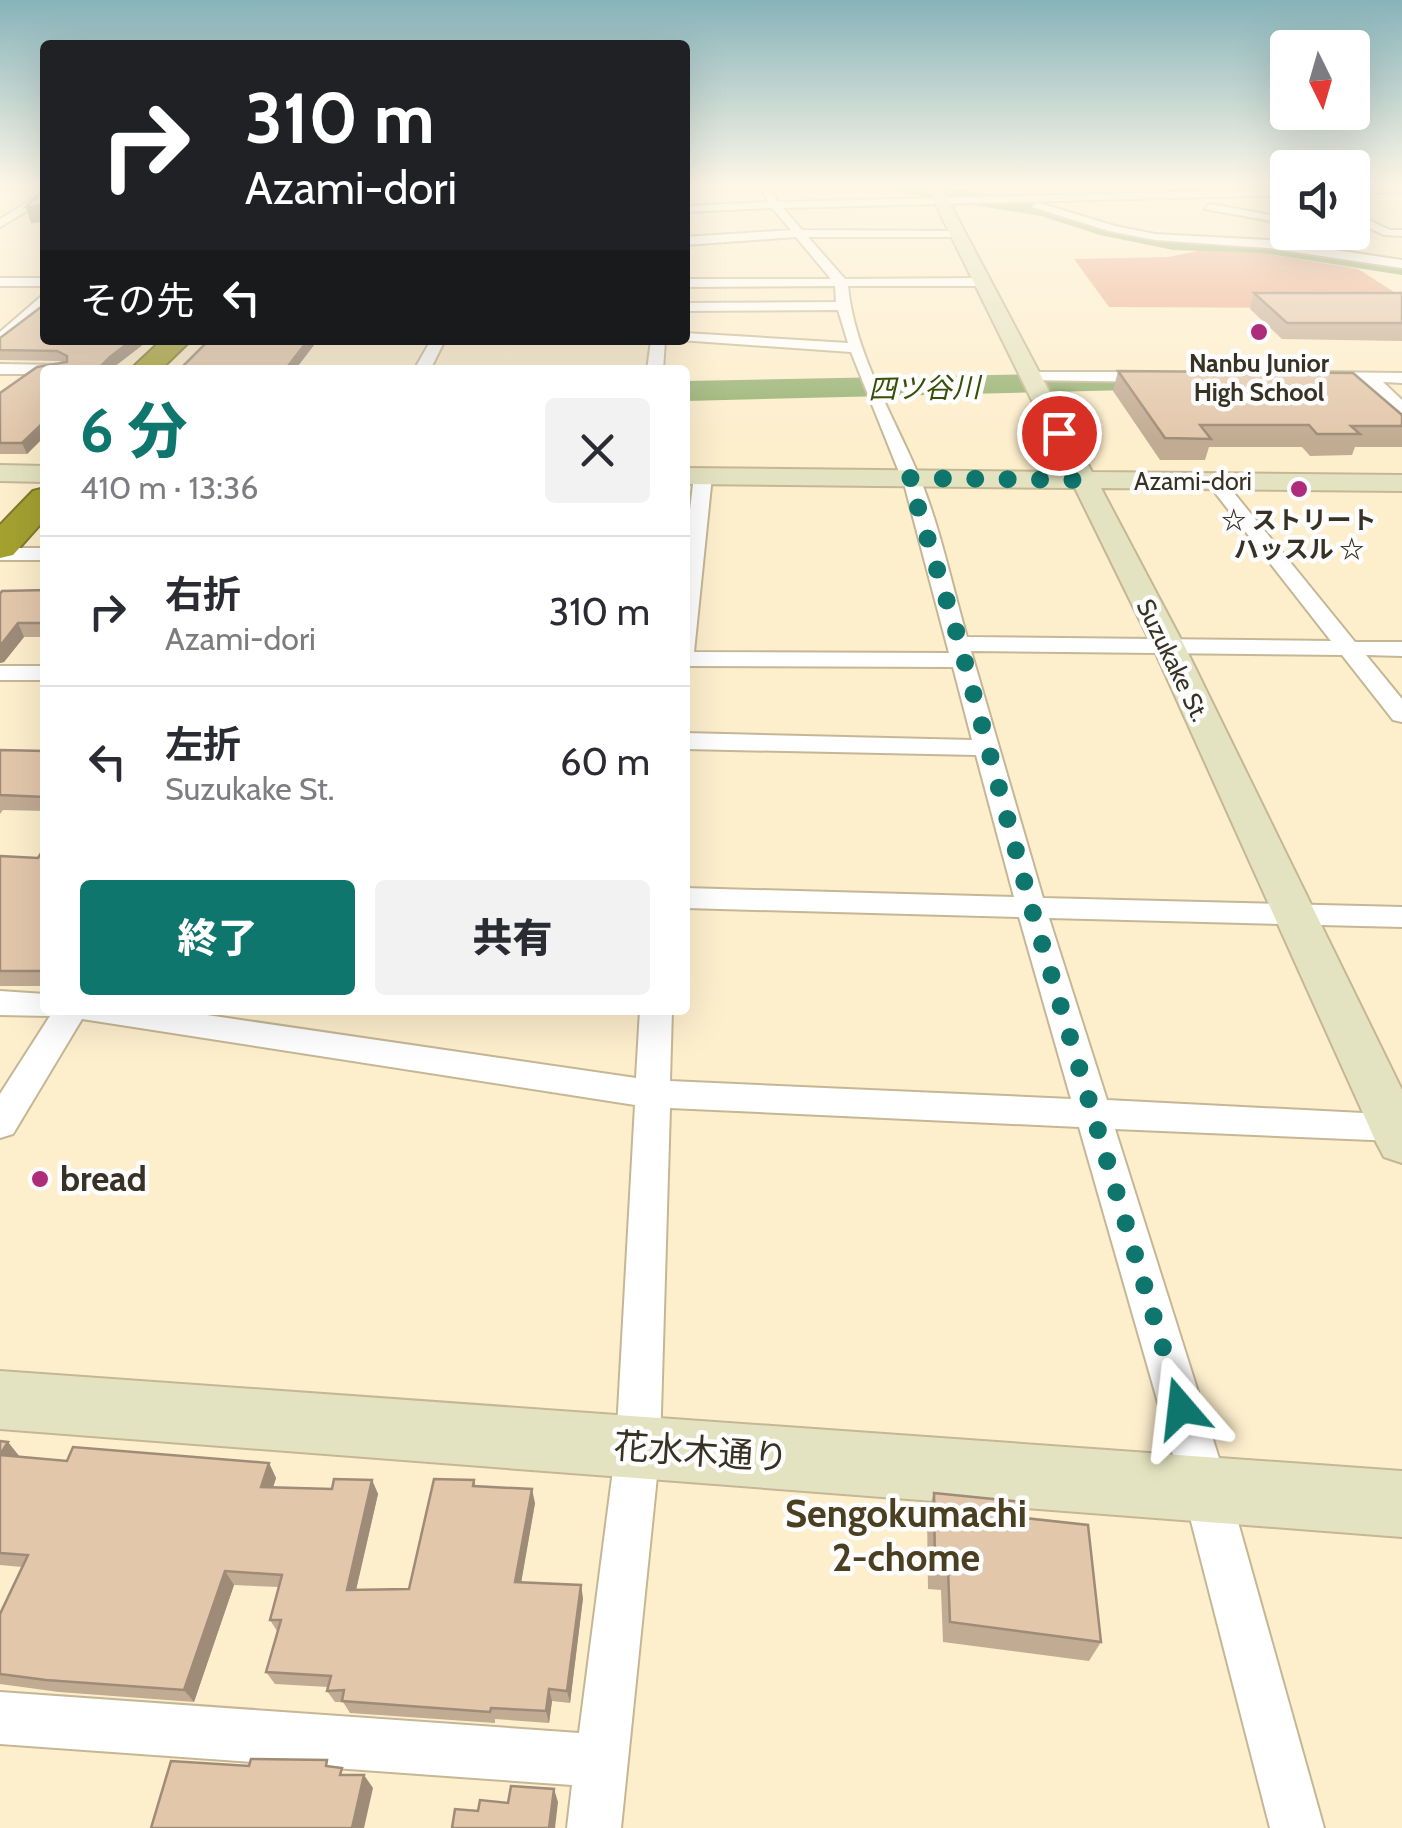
<!DOCTYPE html>
<html lang="ja">
<meta charset="utf-8">
<style>
body{margin:0;font-family:Cabin,"Noto Sans JP",sans-serif;background:#f2f2f3;color:#2b2b33;height:100vh;display:flex;flex-direction:column;font-size:38px;white-space:nowrap}
*{box-sizing:border-box;margin:0}
p{font-size:32px;color:#7c7c81}
.icon{flex:none;width:55px;height:55px;fill:none;stroke:currentColor;stroke-width:2;stroke-linecap:round;stroke-linejoin:round}
.map{position:relative;flex:1;overflow:hidden}
.drawer{position:absolute;left:40px;top:365px;width:650px;height:650px;display:flex;flex-direction:column;background:#fff;border-radius:10px;box-shadow:0 10px 40px #0002}
.drawer>*{flex:none}
.banner{position:absolute;left:40px;top:40px;width:650px;height:305px;border-radius:10px;box-shadow:0 10px 40px #0002;background:#202124;color:#fff;overflow:hidden}
.needle{width:65px;rotate:175deg}
.buttons{position:absolute;left:1270px;top:30px;display:grid;gap:20px}
.buttons a{display:grid;place-items:center;width:100px;height:100px;border-radius:10px;background:#fff;box-shadow:0 10px 40px #0002;font-size:50px}
.pin{position:absolute;display:grid;place-items:center;width:85px;height:85px;color:#fff;margin:-42px;border:5px solid #fff;border-radius:50%;box-shadow:0 2px 10px #0007}
.me{position:absolute;width:110px;margin:-55px;rotate:343deg;stroke-linejoin:round;filter:drop-shadow(0 0 8px #0008)}
.turn{display:flex;align-items:center;gap:35px;height:210px;padding:0 40px;font-size:45px}
.turn .icon{width:130px;height:130px;stroke-width:2.5}
.turn b{display:block;font-size:70px;line-height:85px}
.then{display:flex;align-items:center;height:95px;padding:0 40px;background:#0003;gap:20px;font-size:38px}
.round{display:grid;place-items:center;flex:none;width:105px;height:105px;border-radius:10px;background:#f2f2f3}
.summary{display:flex;align-items:center;justify-content:space-between;height:170px;padding:0 40px}
h1{font-size:60px;font-weight:800;line-height:75px;color:#0f766e}
.button{display:flex;gap:20px;margin-top:auto;padding:20px 40px}
.button a{flex:1;height:115px;border-radius:10px;background:#0f766e;color:#fff;font-size:40px;font-weight:800;line-height:115px;text-align:center}
.button a+a{background:#f2f2f3;color:#2b2b33}
ul{padding:0;list-style:none}
li{display:flex;align-items:center;gap:30px;height:150px;padding:0 40px;border-top:2px solid #e1e1e2}
li div{flex:1}
li b{display:block;font-size:38px}
li em{font-style:normal}
.map>svg:first-child{display:block}
.green{fill:#eaae90}
.lines{fill:none;stroke-linecap:round;stroke-linejoin:round}
.river{fill:#96b172;fill-rule:evenodd}
.street-casing{stroke:#c5b796;stroke-width:4}
.secondary-casing{stroke:#c5b796;stroke-width:4}
.highway-casing{stroke:#7e7a2c;stroke-width:4}
.street{fill:#fff;fill-rule:evenodd}
.secondary{fill:#e4e3c1;fill-rule:evenodd}
.highway{fill:#a4a131;fill-rule:evenodd}
.wall{fill:#c2ab93}
.shaded-wall{fill:#9e8b78}
.building{fill:#e2c7ab;stroke:#9e8b78;stroke-width:2.5}
.route{stroke:#0f766e;stroke-width:18;stroke-dasharray:0 32.4}
.poi-dot{fill:#ad2d7a;stroke:#fdfdfd;stroke-width:4}
.labels{text-anchor:middle;stroke-width:9;stroke-linejoin:round;paint-order:stroke}
.far-poi-label{font-size:25px;font-weight:bold;fill:#383224;stroke:#fdfdfd}
.far-street-label{font-size:25px;fill:#383224;stroke:#fdfdfd}
.far-water-label{font-size:28px;font-style:italic;fill:#374f07;stroke:#fdfdfd}
.near-poi-label{font-size:35px;font-weight:bold;fill:#383224;stroke:#fdfdfd;text-anchor:start}
.near-street-label{font-size:35px;fill:#383224;stroke:#fdfdfd}
.near-neighbourhood-label{font-size:38px;font-weight:bold;fill:#4b3f21;stroke:#fdfdfd}
</style>
<div class="map">
<svg width="1402" height="1828" viewBox="0 0 1402 1828">
<rect width="100%" height="100%" fill="#fdeecc"/>
<!-- green -->
<path class="green" d="M1198 251 1257 252 1358 269 1402 297 1351 308 1109 307 1074 259 1168 257Z"/>
<g class="lines">
<!-- river -->
<path class="river" d="M879 185H928L1045 203 1113 224 1173 236 1262 239 1402 259V275L1262 253 1173 250 1100 235 1041 216 890 191Z
M1202 371 1213 374 1218 381 1213 388 685 401V381Z"/>
<defs>
<path id="street" d="M0 185H36L0 189Z
M759 185H769L778 202 1288 189V195L783 208 802 230 956 231 962 234 956 237H808L845 279 980 278 986 282 980 286H848C854 353 896 420 921 481 941 531 952 586 967 637L1331 641 1209 485V477H1221L1355 642H1402V656L1366 655 1402 699V722L1393 720 1342 655 971 651 1043 898 1402 907V927L1049 918 1107 1100 1402 1115V1139L1395 1141 1115 1129 1229 1490 1324 1828H1270L1183 1490 1079 1127 670 1108 660 1447 621 1828H567L572 1785 0 1744V1692L579 1733 616 1447 635 1105 82 1019 13 1134 0 1138V1094L50 1016 0 1015V991L45 994V1010H173L636 1078 640 1010H672L670 1081 1071 1099 1019 917 685 908V888L1014 897 976 755 685 749V733L972 740 953 667 685 666V552L694 476 703 471 712 476 694 652 949 653 905 487 851 352 680 340H685V333L848 343 838 310 685 311V303L836 302 835 286 685 287V279H831L796 237 685 245V237L791 230 772 208 685 212V206L768 202Z
M1352 188 1399 187 1402 192 1352 194Z
M45 192V200L0 227V219Z
M1036 202 1115 226 1155 234 1268 240 1402 260V268L1268 248 1155 240 1109 231 1032 207Z
M1209 204 1288 218V224L1205 209Z
M1352 212 1390 230H1402V236L1384 235 1352 220Z
M0 278H45V286H0Z
M45 293V304L0 344V332Z
M431 340H445L430 370H414Z
M651 340H665L663 370H647Z
M0 364 60 365 68 370H45V374H0Z
M1030 372H1157L1165 377 1157 382 1025 380V374Z
M1318 372 1402 373V383L1383 382 1402 400V414L1364 382 1313 380V374Z
M0 548H45V560H0Z
M0 666H45V680H0Z"/>
<path id="secondary" d="M926 185H940L1092 472 1402 475V491L1101 488 1185 647 1402 1090V1163L1384 1157 1376 1142 1153 647 1075 488 685 484V468L1067 472Z
M0 465 45 466V482L0 481Z
M0 1371 1402 1471V1537L0 1429Z"/>
<path id="highway" d="M162 340H191L160 370H130Z
M45 488V519L13 555 0 558V525L33 491Z"/>
</defs>
<!-- street casing -->
<use href="#street" class="street-casing"/>
<!-- secondary casing -->
<use href="#secondary" class="secondary-casing"/>
<!-- highway casing -->
<use href="#highway" class="highway-casing"/>
<!-- street -->
<use href="#street" class="street"/>
<!-- secondary -->
<use href="#secondary" class="secondary"/>
<!-- highway -->
<use href="#highway" class="highway"/>
</g>
<!-- wall -->
<path class="wall" d="M1254 293H1402V341L1282 339 1250 309Z
M45 304V340H149L110 370H45V436L27 454H0V393L37 367 63 363 60 361 0 360V338Z
M1118 371 1402 415V447H1355L1352 455 1310 456 1302 447H1209L1205 460H1160L1113 391Z
M45 590V637H24L4 662 0 663V594Z
M0 750 45 751V811L3 810 0 814Z
M45 847V986H0V856L38 858Z
M0 1441 20 1457 67 1461 269 1463 276 1478 273 1487 332 1489 372 1480 378 1494 356 1590 409 1589 474 1480 476 1486 535 1503 521 1582 583 1598 570 1703 552 1701 549 1723 495 1719V1723L350 1713 343 1702H335L327 1691 328 1687 275 1684 266 1672 277 1631 270 1620 279 1587 234 1585 194 1702 59 1692 0 1684V1614L22 1567 0 1565Z
M934 1493 1025 1518 1101 1642 1089 1661 943 1642 941 1590 928 1589 927 1514Z"/>
<!-- shaded-wall -->
<path class="shaded-wall" d="M45 205V222L31 223 26 207Z
M132 340H149L110 370H97L110 357Z
M308 340H318L295 370H285Z
M45 421V436L27 454 22 443Z
M18 623 24 637 4 662 0 663V646Z
M8 1442 20 1457 0 1455Z
M269 1463 276 1478 269 1501 261 1487Z
M372 1480 378 1494 353 1603 347 1590Z
M532 1489 535 1503 519 1595 515 1582Z
M225 1571 234 1585 194 1702 184 1690Z
M581 1585 583 1598 570 1703 567 1691Z
M549 1689 552 1701 549 1723 546 1711Z
M364 1775 373 1788 364 1828H352Z
M554 1789 558 1802 555 1828H549Z"/>
<!-- building -->
<path class="building" d="M45 188V205L26 207Z
M1254 293H1402V323H1287Z
M45 304V340H132L110 357 97 370H45V421L22 443H0V393L37 367 67 362V356L57 351 0 350V338Z
M209 340H308L285 370H179Z
M1118 371 1353 373 1402 415V426H1351L1360 434H1317L1309 425H1200L1211 439 1165 438Z
M45 590V623H18L0 646V594L2 591Z
M0 750 45 751V797L0 795Z
M45 847V966L42 971H0V856L38 858Z
M0 1441 8 1442 0 1455 67 1461 73 1447 269 1463 261 1487 332 1489 334 1479 372 1480 347 1590 409 1589 434 1479 474 1480 473 1486 532 1489 515 1582 581 1585 567 1691 549 1689 546 1711 491 1708 490 1712 342 1701 344 1690 327 1691 331 1676 266 1672 281 1620H270L282 1575 225 1571 184 1690 46 1680 0 1674V1614L28 1555 0 1553Z
M934 1493 1024 1502 1025 1518 1088 1525 1101 1642 950 1622 948 1569 935 1568Z
M251 1759 327 1760 326 1766 342 1768 340 1775H364L352 1828H151L171 1761 249 1766Z
M511 1786 554 1789 549 1828H452L455 1809 478 1811 480 1800 508 1803Z"/>
<!-- sky -->
<linearGradient id="sky" x2="0" y2="1"><stop stop-color="#87b3b9"/><stop offset="0.42" stop-color="#fef7e8"/><stop offset="1" stop-color="#fef7e8" stop-opacity="0"/></linearGradient>
<rect width="1402" height="441" fill="url(#sky)"/>
<g class="lines">
<!-- route -->
<path class="route" d="M1059 433 1084 480 909 478 960 644 1032 910 1181 1408"/>
</g>
<!-- markers -->
<g class="poi-dot">
<circle cx="1259" cy="332" r="10"/>
<circle cx="1299" cy="489" r="10"/>
<circle cx="40" cy="1179" r="10"/>
</g>
<g class="labels">
<!-- far-poi labels -->
<g class="far-poi-label">
<text x="1259" y="372">Nanbu Junior<tspan x="1259" dy="29">High School</tspan></text>
<text x="1299" y="529">☆ ストリート<tspan x="1299" dy="29">ハッスル ☆</tspan></text>
</g>
<!-- far-street labels -->
<g class="far-street-label">
<text x="1193" y="490">Azami-dori</text>
<text transform="translate(1173 660) rotate(64)" y="9">Suzukake St.</text>
</g>
<!-- far-water labels -->
<g class="far-water-label">
<text transform="translate(924 388) rotate(-1)" y="10">四ツ谷川</text>
</g>
<!-- near-poi labels -->
<g class="near-poi-label">
<text x="60" y="1191">bread</text>
</g>
<!-- near-street labels -->
<g class="near-street-label">
<text transform="translate(701 1452) rotate(4)" y="12">花水木通り</text>
</g>
<!-- near-neighbourhood labels -->
<g class="near-neighbourhood-label">
<text x="906" y="1527">Sengokumachi<tspan x="906" dy="44">2-chome</tspan></text>
</g>
</g>
</svg>
<div class="buttons">
<a><svg class="needle" viewBox="-14 -14 28 28"><path d="M0-13l5 13h-10z" fill="#e53935"/><path d="M0 13l5-13h-10z" fill="#7c7c81"/></svg></a>
<a><svg class="icon" aria-label="sound" viewBox="0 0 24 24"><path d="M4 9h4l5-4v14l-5-4H4zM17 9q2 3 0 6"/></svg></a>
</div>
<div class="pin" style="left:1059px;top:433px;background:#d93025"><svg class="icon" aria-label="arrive" viewBox="0 0 24 24"><path d="M6 21V4h12l-3 4 3 4H6"/></svg></div>
<svg class="me" style="left:1181px;top:1408px" viewBox="-20 -20 40 40"><path d="M0-17L14 15 0 8-14 15z" fill="#0f766e" stroke="#fff" stroke-width="4"/></svg>
<div class="banner">
<div class="turn"><svg class="icon" aria-label="right" viewBox="0 0 24 24"><path d="M7 20v-9h11M14 6l5 5-5 5"/></svg><div><b>310 m</b>Azami-dori</div></div>
<div class="then">その先<svg class="icon" aria-label="left" viewBox="0 0 24 24"><path d="M17 20v-9H6M10 6l-5 5 5 5"/></svg></div>
</div>
<section class="drawer">
<div class="summary"><div><h1>6 分</h1><p>410 m · 13:36</p></div><a class="round"><svg class="icon" aria-label="close" viewBox="0 0 24 24"><path d="M6 6l12 12M18 6L6 18"/></svg></a></div>
<ul>
<li><svg class="icon" aria-label="right" viewBox="0 0 24 24"><path d="M7 20v-9h11M14 6l5 5-5 5"/></svg><div><b>右折</b><p>Azami-dori</p></div><em>310 m</em></li>
<li><svg class="icon" aria-label="left" viewBox="0 0 24 24"><path d="M17 20v-9H6M10 6l-5 5 5 5"/></svg><div><b>左折</b><p>Suzukake St.</p></div><em>60 m</em></li>
</ul>
<div class="button"><a>終了</a><a>共有</a></div>
</section>
</div>
